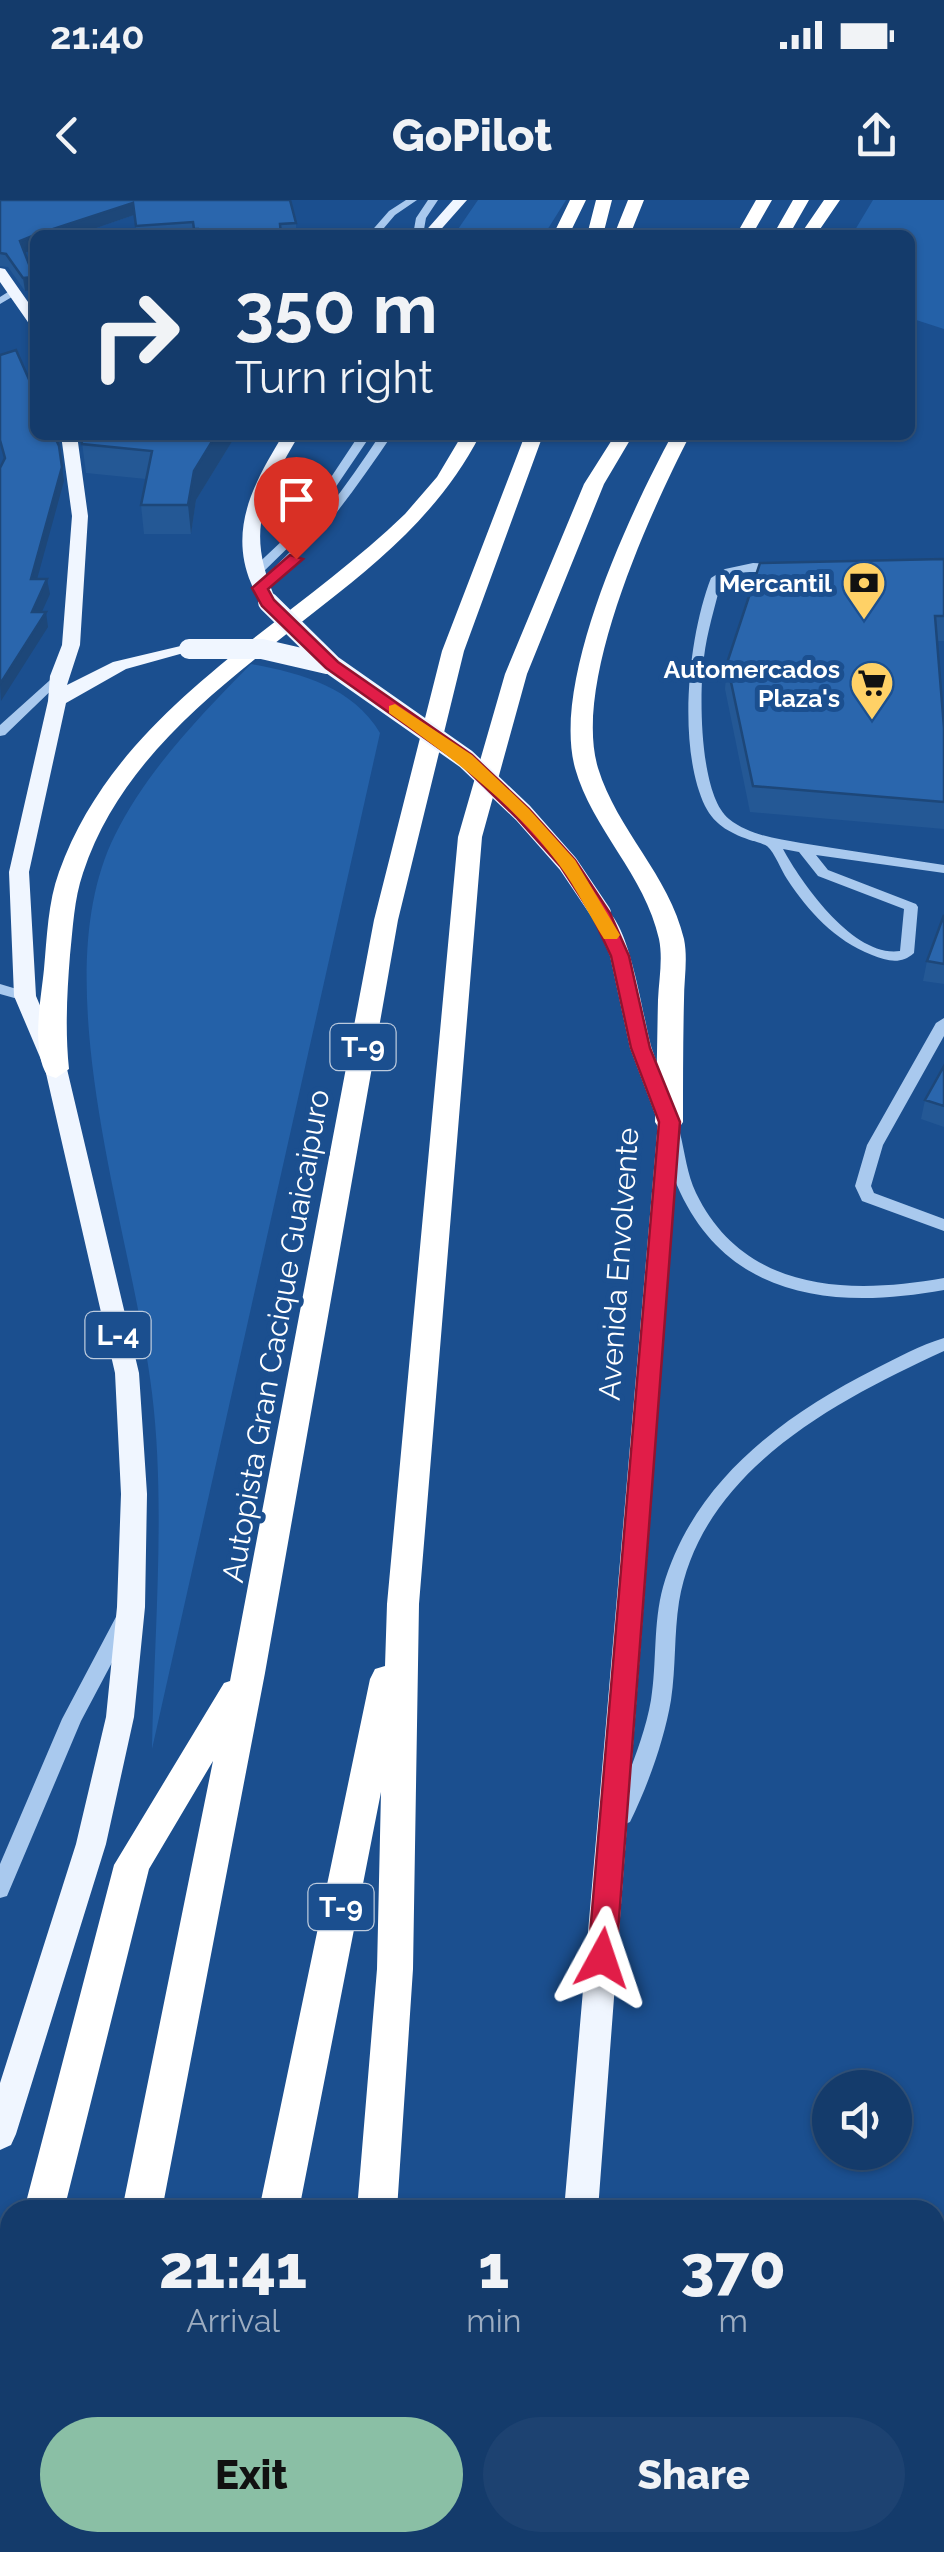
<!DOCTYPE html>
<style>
body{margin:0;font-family:Raleway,sans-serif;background:#1d4271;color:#f1f3f6;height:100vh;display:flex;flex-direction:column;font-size:38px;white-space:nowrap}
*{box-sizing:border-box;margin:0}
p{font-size:32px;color:#9dadc1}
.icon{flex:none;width:55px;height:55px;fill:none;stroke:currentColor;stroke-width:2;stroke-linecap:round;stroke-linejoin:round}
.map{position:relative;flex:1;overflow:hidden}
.drawer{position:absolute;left:0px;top:2000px;width:945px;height:352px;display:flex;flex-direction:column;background:#143b6b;border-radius:30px 30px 0 0;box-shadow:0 2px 8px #0004,0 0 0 2px #33557e}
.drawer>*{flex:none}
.top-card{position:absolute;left:30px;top:30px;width:885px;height:210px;border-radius:15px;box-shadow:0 2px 8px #0004,0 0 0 2px #33557e;background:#143b6b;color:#f1f3f6;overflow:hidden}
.tools{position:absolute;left:812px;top:1870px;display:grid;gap:20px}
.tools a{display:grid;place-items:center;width:100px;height:100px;border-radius:50%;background:#143b6b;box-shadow:0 2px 8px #0004,0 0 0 2px #33557e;font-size:50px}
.pin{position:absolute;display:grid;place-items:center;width:85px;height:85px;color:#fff;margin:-102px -42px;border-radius:50% 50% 50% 0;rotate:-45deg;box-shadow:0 0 10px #0007}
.pin .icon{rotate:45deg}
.me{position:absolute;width:110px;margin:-55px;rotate:5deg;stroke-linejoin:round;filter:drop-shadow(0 0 8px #0008)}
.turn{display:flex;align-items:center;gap:35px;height:210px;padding:0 40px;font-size:45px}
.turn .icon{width:130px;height:130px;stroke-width:2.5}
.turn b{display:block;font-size:70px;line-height:85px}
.eta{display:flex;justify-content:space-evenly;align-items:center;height:170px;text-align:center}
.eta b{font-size:60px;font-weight:800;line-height:70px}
.button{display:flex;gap:20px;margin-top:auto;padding:20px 40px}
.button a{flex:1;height:115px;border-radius:60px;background:#8abfa5;color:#111;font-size:40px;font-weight:800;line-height:115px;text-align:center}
.button a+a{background:#1d4271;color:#f1f3f6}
.status{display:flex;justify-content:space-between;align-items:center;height:70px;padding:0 50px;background:#143b6b;direction:ltr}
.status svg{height:28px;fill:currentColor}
header{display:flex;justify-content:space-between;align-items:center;height:130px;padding:0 40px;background:#143b6b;font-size:45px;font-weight:800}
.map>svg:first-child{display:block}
.green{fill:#2461a8}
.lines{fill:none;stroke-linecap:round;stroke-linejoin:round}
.minor{fill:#a9c9ee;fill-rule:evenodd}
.major{fill:#f0f6ff;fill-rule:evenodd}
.highway{fill:#fff;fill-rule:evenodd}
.major-bridge{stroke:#f0f6ff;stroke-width:20}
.wall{fill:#245895}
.shaded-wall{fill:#1d4779}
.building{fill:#2a66ad;stroke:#1d4779;stroke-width:2.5}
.route{fill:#e11d48;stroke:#92132f;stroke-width:2.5}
.slow{fill:#f59e0b}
.labels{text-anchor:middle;stroke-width:10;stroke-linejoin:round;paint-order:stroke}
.far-poi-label{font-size:25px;font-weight:bold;fill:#fff;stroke:#1b4f8f;text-anchor:end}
.shield{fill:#1b4f8f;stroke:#bbcadd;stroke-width:2.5}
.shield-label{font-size:28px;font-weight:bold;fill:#fff}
.street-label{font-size:30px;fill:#fff;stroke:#1b4f8f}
</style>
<div class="status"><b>21:40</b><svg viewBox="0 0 49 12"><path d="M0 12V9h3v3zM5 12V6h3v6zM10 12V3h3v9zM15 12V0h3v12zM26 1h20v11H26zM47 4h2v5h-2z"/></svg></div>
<header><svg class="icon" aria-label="back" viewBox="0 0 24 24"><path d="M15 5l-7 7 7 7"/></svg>GoPilot<svg class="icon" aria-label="share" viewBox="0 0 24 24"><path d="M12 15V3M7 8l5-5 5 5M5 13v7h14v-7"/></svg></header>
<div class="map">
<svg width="944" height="2352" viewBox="0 0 944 2352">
<rect width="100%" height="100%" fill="#1b4f8f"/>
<!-- green -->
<path class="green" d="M478 0H566L544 35H454Z
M873 0H944V129L910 118V35H852Z
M251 464C300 473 353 487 380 533L152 1549C154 1435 166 1306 152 1193 133 1034 41 783 115 635 147 570 201 515 251 464Z"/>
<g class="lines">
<!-- minor -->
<path class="minor" d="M406 0H417L395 15 378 35H368L389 11Z
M428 0H438L426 18 423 35H413L416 18Z
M8 92 17 94 0 104V97Z
M359 235H371L308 328 257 378H249V372L300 324Z
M380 235H392C354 291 316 345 264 390H256V384C306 341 344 290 380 235Z
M753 363 779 364 785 368C764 378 744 364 721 382 715 407 707 432 704 457 699 493 699 595 729 619 749 635 777 639 801 643 847 650 896 658 944 665V673L816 655 828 670 916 704 918 707 914 753C901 765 887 761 872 755 834 740 809 712 787 679 781 670 775 653 767 646 766 645 755 641 753 641 732 634 715 626 705 606 677 547 688 437 711 378L725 369ZM783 649 799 652 818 676 904 709 900 751C854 758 802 684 783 649Z
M59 472 65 476 63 479 5 535 0 536V525Z
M0 784 30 793 32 796 25 801 0 794Z
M944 818V836L883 945 871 986 874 993 944 1019V1031L862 1001 855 986 867 945 936 823Z
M672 928 680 933C685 953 687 974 696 993 744 1092 848 1095 944 1078V1090C839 1109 731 1101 680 992 671 974 669 953 664 933Z
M944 1138V1151C835 1201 701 1271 679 1402 674 1434 676 1467 671 1500 664 1541 648 1585 630 1622L623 1625 616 1622 613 1616C626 1578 644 1540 651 1500 657 1463 653 1423 663 1387 693 1282 782 1216 875 1169 897 1158 920 1145 944 1138Z
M124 1413 131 1415 134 1421 81 1521 7 1696 0 1698V1664L62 1519 117 1415Z"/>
<!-- major -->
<path class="major" d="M453 0H467L436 35H422Z
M0 68 5 69 35 112V126L30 125 0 82Z
M61 235H77L88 316 80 445 67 485 113 462 189 444 198 449 126 469 66 503 29 672 36 796 67 869 139 1173 147 1294 145 1407 134 1517 106 1644 16 1934 11 1945 0 1950V1883L76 1644 106 1517 117 1407 121 1294 115 1173 45 869 14 796 9 672 48 501 50 476 62 445 72 316Z
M283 235H299C262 297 245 333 277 402L268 407C258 403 255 393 251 383 228 328 255 281 283 235Z
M601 707C630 715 643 821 652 849 660 874 671 898 680 922L598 2010H564L658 922 630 848 610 756 591 713Z
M532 2342H568L566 2352H530Z"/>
<!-- highway -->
<path class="highway" d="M570 0H586L569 35H553Z
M596 0H612L603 35H587Z
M628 0H644L630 35H614Z
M756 0H772L752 35H736Z
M793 0H809L789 35H773Z
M824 0H840L816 35H800Z
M462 235H480C443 307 385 357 322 406 228 481 122 554 83 673 74 699 73 728 70 755 67 793 65 831 69 869L56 878 47 875C31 849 41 799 44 769 47 737 48 702 59 672 118 507 286 429 405 314L437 277Z
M525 235H543L464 451 398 720 265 1473 162 2010H122L213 1561 149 1669 64 2010H24L114 1665 224 1483 230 1481 374 720 442 451Z
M615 235H633L604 284 527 474 482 637 419 1404 413 1769 397 2010H357L377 1769 381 1592 299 2010H259L370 1479 375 1469 385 1466 387 1404 458 637 505 474 584 284Z
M672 235H690C650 313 572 482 598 568 617 630 669 675 684 739 688 759 684 779 684 800 683 840 683 881 683 922L679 928H659L655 922C657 881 657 840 658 800 659 779 663 759 659 739 645 675 592 629 575 568 551 480 630 313 672 235Z
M10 2114V2189L0 2193V2118Z
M47 2342H91L89 2352H45Z
M189 2342H233L231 2352H187Z
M329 2342H373L372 2352H328Z"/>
<!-- major-bridge -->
<path class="major-bridge" d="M268 402 332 465 466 559 523 613 568 664 601 713
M189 449H262L327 464"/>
</g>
<!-- wall -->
<path class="wall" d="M0 0 296 23V35H137L134 15 76 35H35V49L25 53V91L8 67 0 66Z
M81 235H236L196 300 191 334H144L141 305 146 279 86 273Z
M944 359V441H937L944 528V629L750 612 725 489 727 463Z
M944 715V784L923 781 927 761Z
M944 866V927L921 919 925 900Z"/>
<!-- shaded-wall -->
<path class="shaded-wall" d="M133 3 134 15 76 35H39Z
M35 36V49L22 54 20 41Z
M34 77 35 89 25 91 23 78Z
M216 235H236L196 300 191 334 188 305 194 271Z
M62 267 64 281 33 394 31 379Z
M47 379 50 394 35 427 32 412Z
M46 412 48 427 1 501 0 484Z"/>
<!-- building -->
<path class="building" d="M0 0H290L296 23 280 24 281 35H199L198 29H194L193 22 136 26 133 3 35 35 20 41 34 77 23 78 6 54 0 53Z
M16 150 35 193V235H54L59 246 62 267 31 379H47L32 412H46L0 484V268L5 258 0 240V155Z
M81 235H216L194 271 188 305H141L152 251 82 244Z
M944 359V416H935L944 528V602L753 586 727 463 760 363Z
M944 715V764L927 761Z
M944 866V906L925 900Z"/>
<!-- route -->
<path class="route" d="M290 355 303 359 268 389 274 400 338 462 472 555 529 609 575 660 610 713 629 756 650 848 680 922 616 1758 612 1767 602 1771 592 1767 588 1758 659 922 631 848 611 756 591 713 561 667 516 617 460 563 326 468 262 406 252 388Z"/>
<!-- slow -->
<path class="slow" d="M395 504 472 555 529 609 575 660 620 735 617 739H604C589 715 577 689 560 666 515 604 451 557 389 513V506Z"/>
<!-- icons -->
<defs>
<symbol id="bank-pin" viewBox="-11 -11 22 30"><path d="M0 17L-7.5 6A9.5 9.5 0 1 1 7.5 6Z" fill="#ffd166" stroke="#1b4f8f"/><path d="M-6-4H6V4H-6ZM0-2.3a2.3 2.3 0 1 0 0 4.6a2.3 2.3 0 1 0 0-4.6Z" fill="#111"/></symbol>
<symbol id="supermarket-pin" viewBox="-11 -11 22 30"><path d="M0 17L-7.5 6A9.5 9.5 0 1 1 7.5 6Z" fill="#ffd166" stroke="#1b4f8f"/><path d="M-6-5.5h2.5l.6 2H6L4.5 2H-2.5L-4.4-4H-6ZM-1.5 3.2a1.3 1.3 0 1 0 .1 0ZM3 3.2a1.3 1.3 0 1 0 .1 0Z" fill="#111"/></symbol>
</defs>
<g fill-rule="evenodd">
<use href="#bank-pin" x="839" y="358" width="50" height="68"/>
<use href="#supermarket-pin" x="847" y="458" width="50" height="68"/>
</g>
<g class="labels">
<!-- far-poi labels -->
<g class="far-poi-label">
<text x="832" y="392">Mercantil</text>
<text x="840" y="478">Automercados<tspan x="840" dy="29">Plaza's</tspan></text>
</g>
<!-- shield labels -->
<g class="shield">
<rect x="330.5" y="824" width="65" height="46" rx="8"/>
<rect x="85.5" y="1112" width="65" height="46" rx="8"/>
<rect x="308.5" y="1684" width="65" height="46" rx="8"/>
</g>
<g class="shield-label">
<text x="363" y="857">T-9</text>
<text x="118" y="1145">L-4</text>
<text x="341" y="1717">T-9</text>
</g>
<!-- street labels -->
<g class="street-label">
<text transform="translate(619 1064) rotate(-86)" y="10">Avenida Envolvente</text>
<text transform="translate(276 1136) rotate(-80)" y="10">Autopista Gran Cacique Guaicaipuro</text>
</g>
</g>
</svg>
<div class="tools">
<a><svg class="icon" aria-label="sound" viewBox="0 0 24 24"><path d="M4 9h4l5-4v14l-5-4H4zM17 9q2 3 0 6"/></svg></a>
</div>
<div class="pin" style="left:296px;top:359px;background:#d93025"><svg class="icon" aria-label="arrive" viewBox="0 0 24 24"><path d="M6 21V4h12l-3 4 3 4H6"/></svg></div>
<svg class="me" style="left:602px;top:1758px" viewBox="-20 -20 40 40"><path d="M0-17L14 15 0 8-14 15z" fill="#e11d48" stroke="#fff" stroke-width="4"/></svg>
<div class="top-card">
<div class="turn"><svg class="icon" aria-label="right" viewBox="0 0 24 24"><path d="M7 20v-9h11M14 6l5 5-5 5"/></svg><div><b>350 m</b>Turn right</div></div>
</div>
<section class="drawer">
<div class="eta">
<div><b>21:41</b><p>Arrival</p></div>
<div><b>1</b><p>min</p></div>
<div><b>370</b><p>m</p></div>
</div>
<div class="button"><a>Exit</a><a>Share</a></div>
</section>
</div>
